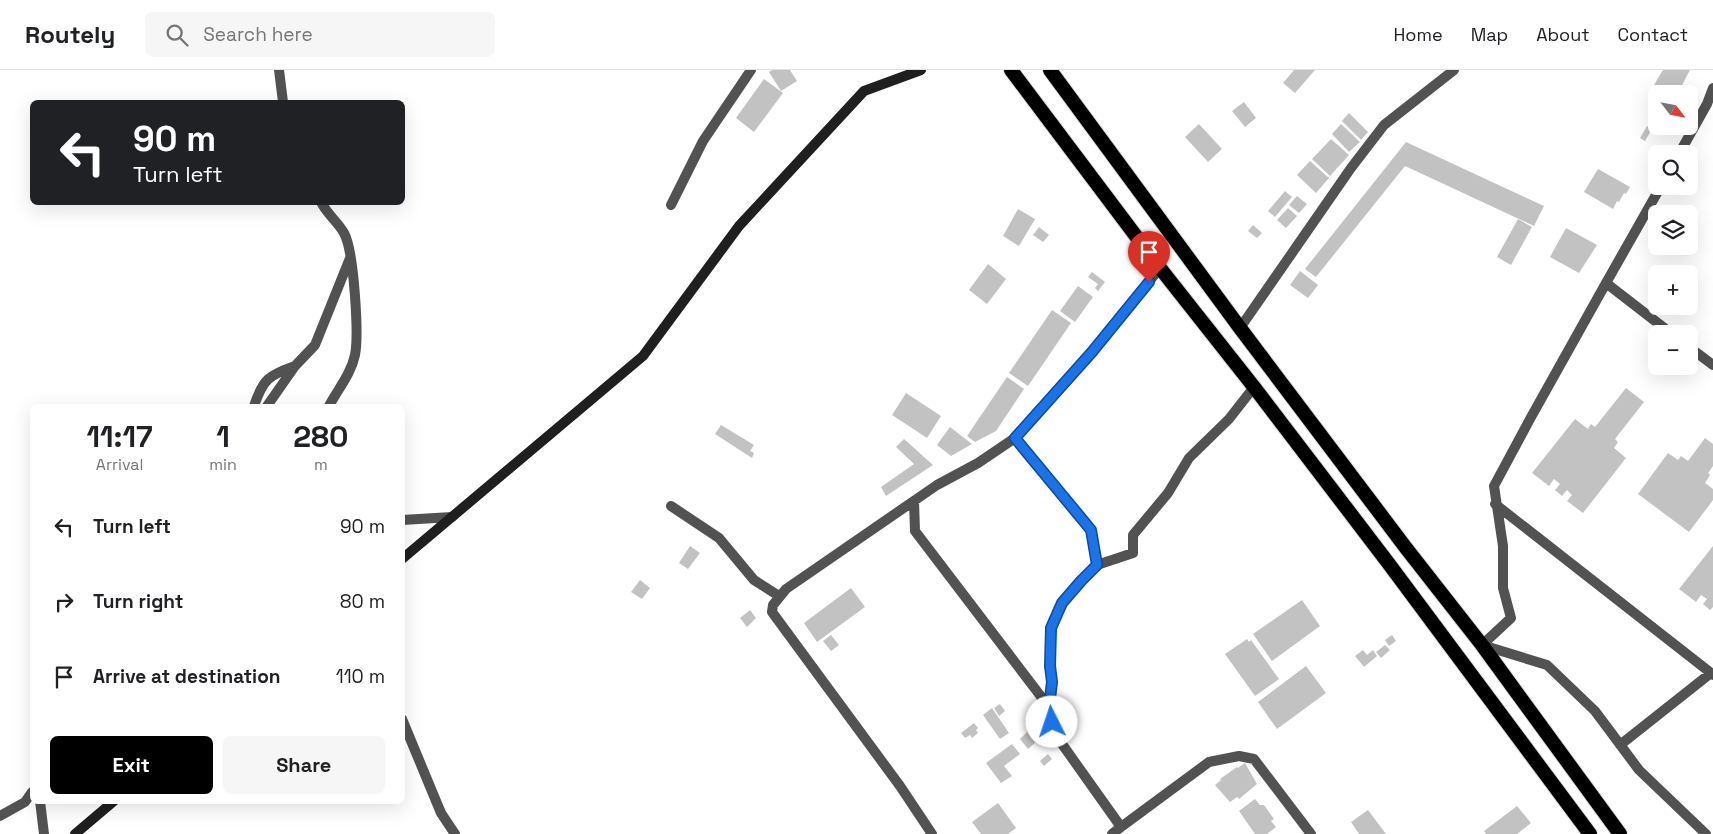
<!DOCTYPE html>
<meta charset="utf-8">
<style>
body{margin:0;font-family:"Space Grotesk",sans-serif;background:#f6f6f6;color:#202124;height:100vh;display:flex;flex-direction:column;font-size:19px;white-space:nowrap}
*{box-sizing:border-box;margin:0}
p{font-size:16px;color:#757577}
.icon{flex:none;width:28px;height:28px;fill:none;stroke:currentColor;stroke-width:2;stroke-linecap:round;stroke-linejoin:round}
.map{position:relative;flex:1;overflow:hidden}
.side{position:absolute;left:30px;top:334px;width:375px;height:400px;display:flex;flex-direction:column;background:#fff;border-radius:8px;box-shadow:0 5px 20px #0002}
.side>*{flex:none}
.hud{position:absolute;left:30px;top:30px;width:375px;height:105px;border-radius:8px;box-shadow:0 5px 20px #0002;background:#202124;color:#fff;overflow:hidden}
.needle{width:32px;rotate:122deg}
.tools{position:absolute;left:1648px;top:15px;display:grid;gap:10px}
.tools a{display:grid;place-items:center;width:50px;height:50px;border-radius:8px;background:#fff;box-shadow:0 5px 20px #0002;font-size:25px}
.pin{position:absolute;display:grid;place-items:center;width:42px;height:42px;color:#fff;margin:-51px -21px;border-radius:50% 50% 50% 0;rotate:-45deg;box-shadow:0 0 5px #0007}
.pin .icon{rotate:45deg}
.me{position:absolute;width:55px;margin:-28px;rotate:356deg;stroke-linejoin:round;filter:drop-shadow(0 0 4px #0008)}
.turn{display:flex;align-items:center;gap:18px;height:105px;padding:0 20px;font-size:22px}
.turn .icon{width:65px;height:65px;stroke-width:2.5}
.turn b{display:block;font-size:35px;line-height:42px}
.eta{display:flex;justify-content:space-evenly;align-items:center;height:85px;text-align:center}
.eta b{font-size:30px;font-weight:600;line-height:35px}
.action{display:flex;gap:10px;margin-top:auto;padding:10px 20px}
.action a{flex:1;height:58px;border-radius:8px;background:#000;color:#fff;font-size:20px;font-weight:600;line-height:58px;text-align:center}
.action a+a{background:#f6f6f6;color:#202124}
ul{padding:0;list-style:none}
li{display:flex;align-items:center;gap:15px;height:75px;padding:0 20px}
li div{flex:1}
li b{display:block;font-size:19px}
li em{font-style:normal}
header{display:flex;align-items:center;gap:30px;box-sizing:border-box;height:70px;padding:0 25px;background:#fff;border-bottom:1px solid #e0e0e0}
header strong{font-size:24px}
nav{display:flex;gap:28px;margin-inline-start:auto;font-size:18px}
.search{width:350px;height:45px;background:#f6f6f6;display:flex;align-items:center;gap:12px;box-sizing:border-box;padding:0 18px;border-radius:8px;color:#757577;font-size:19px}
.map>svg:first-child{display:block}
.building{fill:#c2c2c2}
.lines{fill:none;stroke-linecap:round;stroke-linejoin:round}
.trunk-casing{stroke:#dbdbdb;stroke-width:16}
.minor{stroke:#525252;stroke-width:10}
.secondary{stroke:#1f1f1f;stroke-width:10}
.trunk{stroke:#000;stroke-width:14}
.route-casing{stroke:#114b97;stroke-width:12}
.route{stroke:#1a73e8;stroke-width:9}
</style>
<header>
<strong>Routely</strong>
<div class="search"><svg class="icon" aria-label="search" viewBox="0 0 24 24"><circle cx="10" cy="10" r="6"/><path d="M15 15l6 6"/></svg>Search here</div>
<nav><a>Home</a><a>Map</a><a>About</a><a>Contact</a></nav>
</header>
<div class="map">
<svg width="1713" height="764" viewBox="0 0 1713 764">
<rect width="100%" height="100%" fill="#fff"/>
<!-- building -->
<path class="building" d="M772 0H790L797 11 781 21 769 2Z
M1294 0H1315L1295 23 1283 13Z
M1663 0H1690L1681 17 1684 18 1681 24H1670L1654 15Z
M764 9 783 23 754 62 736 48Z
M1244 32 1256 48 1245 57 1232 41Z
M1349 43 1368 62 1361 70 1342 51Z
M1199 54 1222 79 1208 92 1185 67Z
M1341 54 1360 72 1349 82 1332 64Z
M1647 56 1652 59 1645 71 1640 68Z
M1331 69 1349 85 1330 106 1312 89Z
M1406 72 1544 136 1534 156 1405 96 1316 207 1305 199Z
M1310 91 1329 108 1316 123 1297 105Z
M1598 99 1630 117 1626 124 1624 123 1619 132 1617 131 1613 139 1584 122Z
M1285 121 1292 127 1275 147 1268 141Z
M1297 126 1307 134 1299 143 1289 135Z
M1288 138 1297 146 1286 158 1277 150Z
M1018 139 1035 149 1019 176 1003 166Z
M1518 149 1532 157 1511 195 1497 187Z
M1253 155 1262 163 1257 168 1248 161Z
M1039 157 1049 165 1043 172 1033 165Z
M1566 158 1597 175 1579 203 1550 187Z
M988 194 1006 209 987 234 969 220Z
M1300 201 1318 215 1308 228 1290 215Z
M1092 202 1105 212 1098 221 1095 218 1098 214 1088 207Z
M1078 216 1093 227 1075 252 1060 241Z
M1052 240 1071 253 1028 316 1009 303Z
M1007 307 1024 319 996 361 975 372 967 366Z
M1626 318 1644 332 1615 369 1618 372 1614 378 1626 388 1583 443 1567 431 1572 425 1567 420 1562 426 1555 420 1560 414 1554 409 1549 416 1532 403 1575 349 1588 359 1591 354 1595 357Z
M906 323 941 346 927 368 892 345Z
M721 355 754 375 750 381 754 383 752 388 715 364Z
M950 357 972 374 951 386 937 375Z
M1705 368 1713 374V396L1708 403 1710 405 1705 413 1713 419V430L1689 462 1638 424 1668 383 1678 390 1681 386 1688 391Z
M904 369 933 395 886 426 881 417 914 394 896 377Z
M690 476 700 483 688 499 679 493Z
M1713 476V537L1710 540 1703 534 1707 529 1701 525 1696 532 1679 519Z
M640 510 650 518 642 529 631 522Z
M851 518 865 537 817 572 804 553Z
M1302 530 1320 556 1272 591 1253 564Z
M750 540 756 548 747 557 740 548Z
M831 565 839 575 831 581 823 571Z
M1392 565 1396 571 1389 576 1385 570Z
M1247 569 1249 572 1251 570 1279 609 1255 626 1225 584Z
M1385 575 1390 580 1381 588 1376 582Z
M1363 580 1367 585 1373 580 1377 586 1364 597 1355 586Z
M1306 596 1326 623 1277 659 1258 632Z
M1000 634 1005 641 999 646 994 638Z
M992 638 1009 663 1000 669 983 645Z
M974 653 978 658 976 660 978 663 972 668 970 665 965 668 961 663Z
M1028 661 1037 671 1028 679 1020 669Z
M1012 674 1020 684 1004 696 1012 706 1001 713 986 693Z
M1048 684 1052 689 1044 696 1040 691Z
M1245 693 1257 714 1239 729 1237 727 1230 732 1215 715 1221 710 1220 709 1237 697 1238 698Z
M1255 729 1260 735H1264L1274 749 1271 751 1276 757 1267 764H1255L1239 741Z
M998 733 1016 758 1008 764H981L972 752Z
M1517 736 1531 753 1517 764H1486L1484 761Z
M1368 740 1386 764H1359L1351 752Z"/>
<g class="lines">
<defs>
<path id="trunk" d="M1011 0 1160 198 1254 317 1389 494 1590 764
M1050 0 1240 258 1406 478 1482 575 1620 764"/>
</defs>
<!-- trunk casing -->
<use href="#trunk" class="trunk-casing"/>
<!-- minor -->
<path class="minor" d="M279 0 283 32
M1679 84 1707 34 1713 18
M1661 116 1606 213 1672 264
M321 132C327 144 338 152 344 163 354 181 359 264 355 285 351 304 338 319 329 336
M671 135 703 71 751 0
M1240 258 1351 98 1384 55 1454 0
M1689 277 1713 295
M254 336C263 309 269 305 295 296
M267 336 295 296 315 275 350 188
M1015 368 1091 460 1097 495
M914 431 915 461 1049 637
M1495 434 1711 603
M671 436 719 468 754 510 779 526
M402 450 452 447
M1482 575 1511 548 1503 518V476L1494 416 1530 349 1606 213
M1482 575 1547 595 1595 641 1639 700 1706 764
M402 649 441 743 455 764
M1620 675 1711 603 1713 605
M40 731 44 764
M0 746 25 732 32 722
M1121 757 1209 692 1239 686 1254 689 1311 764
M932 764 900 716 772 542 773 535 786 519 937 415 978 393 1015 368 1092 283 1160 198
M1112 764 1121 757 1062 674 1052 652 1049 637 1052 612 1050 596 1051 557 1062 533 1081 511 1097 495 1133 483V465L1168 423 1189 388 1229 349 1254 317"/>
<!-- secondary -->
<path class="secondary" d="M402 489 643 286 739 156 864 21 921 0
M75 764 114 731"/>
<!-- trunk -->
<use href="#trunk" class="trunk"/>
</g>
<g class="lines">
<defs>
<path id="route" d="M1052 652 1049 637 1052 612 1050 596 1051 558 1062 533 1081 511 1097 495 1091 460 1015 368 1092 282 1149 212"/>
</defs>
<!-- route casing -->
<use href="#route" class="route-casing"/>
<!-- route -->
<use href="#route" class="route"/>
</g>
</svg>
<div class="tools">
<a><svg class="needle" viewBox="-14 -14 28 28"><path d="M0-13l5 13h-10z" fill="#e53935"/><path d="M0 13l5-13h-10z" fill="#757577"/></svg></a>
<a><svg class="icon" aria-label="search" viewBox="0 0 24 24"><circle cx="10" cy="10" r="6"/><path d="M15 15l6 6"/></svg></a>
<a><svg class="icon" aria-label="layers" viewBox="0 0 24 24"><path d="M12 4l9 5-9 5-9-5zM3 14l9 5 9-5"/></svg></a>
<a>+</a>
<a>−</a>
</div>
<div class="pin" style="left:1149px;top:212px;background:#d93025"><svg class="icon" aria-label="arrive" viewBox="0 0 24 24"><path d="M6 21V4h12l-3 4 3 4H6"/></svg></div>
<svg class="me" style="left:1052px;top:652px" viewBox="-20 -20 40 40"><circle r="19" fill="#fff"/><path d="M0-13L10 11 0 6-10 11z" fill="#1a73e8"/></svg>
<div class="hud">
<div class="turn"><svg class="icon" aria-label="left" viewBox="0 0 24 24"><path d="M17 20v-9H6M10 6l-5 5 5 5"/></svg><div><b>90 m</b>Turn left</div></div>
</div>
<section class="side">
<div class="eta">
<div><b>11:17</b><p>Arrival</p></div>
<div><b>1</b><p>min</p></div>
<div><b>280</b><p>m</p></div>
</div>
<ul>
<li><svg class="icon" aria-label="left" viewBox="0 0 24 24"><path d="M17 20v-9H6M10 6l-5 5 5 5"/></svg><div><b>Turn left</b></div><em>90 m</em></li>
<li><svg class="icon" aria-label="right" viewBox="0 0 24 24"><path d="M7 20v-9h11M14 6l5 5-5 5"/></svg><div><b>Turn right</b></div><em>80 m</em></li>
<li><svg class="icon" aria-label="arrive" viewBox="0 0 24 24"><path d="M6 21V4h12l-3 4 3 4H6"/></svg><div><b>Arrive at destination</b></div><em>110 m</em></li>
</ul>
<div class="action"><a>Exit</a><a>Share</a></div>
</section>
</div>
